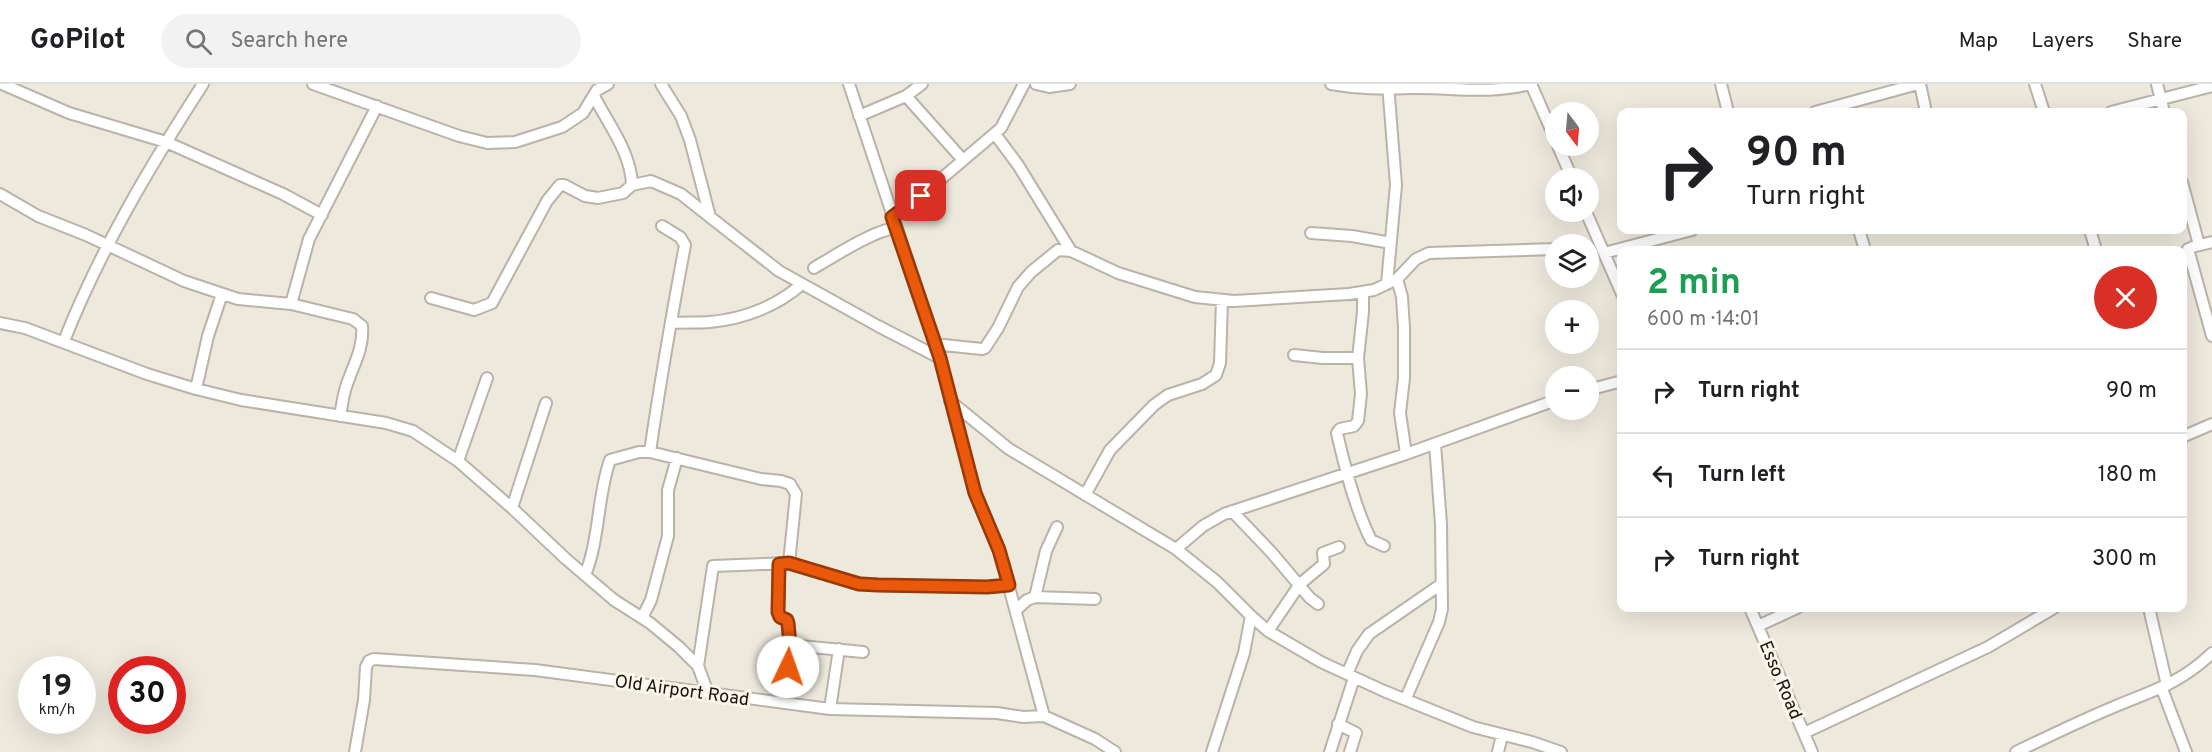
<!DOCTYPE html>
<meta charset="utf-8">
<style>
body{margin:0;font-family:Overpass,sans-serif;background:#f2f2f2;color:#202124;height:100vh;display:flex;flex-direction:column;font-size:22px;white-space:nowrap}
*{box-sizing:border-box;margin:0}
p{font-size:20px;color:#757577}
.icon{flex:none;width:33px;height:33px;fill:none;stroke:currentColor;stroke-width:2;stroke-linecap:round;stroke-linejoin:round}
.map{position:relative;flex:1;overflow:hidden}
.details{position:absolute;left:1617px;top:162px;width:570px;height:366px;display:flex;flex-direction:column;background:#fff;border-radius:12px;box-shadow:0 6px 24px #0002}
.details>*{flex:none}
.guide{position:absolute;left:1617px;top:24px;width:570px;height:126px;border-radius:12px;box-shadow:0 6px 24px #0002;background:#fff;color:#202124;overflow:hidden}
.needle{width:39px;rotate:164deg}
.tools{position:absolute;left:1545px;top:18px;display:grid;gap:12px}
.tools a{display:grid;place-items:center;width:54px;height:54px;border-radius:50%;background:#fff;box-shadow:0 6px 24px #0002;font-size:30px}
.speed{position:absolute;left:18px;top:572px;display:flex;gap:12px;font-size:30px;font-weight:700;text-align:center}
.speed>*{display:grid;place-content:center;width:78px;height:78px;border-radius:50%;background:#fff;box-shadow:0 6px 24px #0002;line-height:1}
.speed small{font-size:15px;font-weight:400}
.speed .limit{border:9px solid #d22;background:#fff;color:#111}
.pin{position:absolute;display:grid;place-items:center;width:51px;height:51px;color:#fff;margin:-26px;border-radius:12px;box-shadow:0 3px 9px #0006}
.me{position:absolute;width:66px;margin:-33px;rotate:3deg;stroke-linejoin:round;filter:drop-shadow(0 0 4px #0008)}
.turn{display:flex;align-items:center;gap:21px;height:126px;padding:0 30px;font-size:27px}
.turn .icon{width:78px;height:78px;stroke-width:2.5}
.turn b{display:block;font-size:42px;line-height:51px}
.round{display:grid;place-items:center;flex:none;width:63px;height:63px;border-radius:32px;background:#f2f2f2}
.summary{display:flex;align-items:center;justify-content:space-between;height:102px;padding:0 30px}
h1{font-size:36px;font-weight:700;line-height:45px;color:#1e9e55}
ul{padding:0;list-style:none}
li{display:flex;align-items:center;gap:18px;height:84px;padding:0 30px;border-top:2px solid #e0e0e0}
li div{flex:1}
li b{display:block;font-size:22px}
li em{font-style:normal}
header{display:flex;align-items:center;gap:36px;box-sizing:border-box;height:84px;padding:0 30px;background:#fff;border-bottom:2px solid #e0e0e0}
header strong{font-size:28px}
nav{display:flex;gap:33px;margin-inline-start:auto;font-size:21px}
.search{width:420px;height:54px;background:#f2f2f2;display:flex;align-items:center;gap:15px;box-sizing:border-box;padding:0 21px;border-radius:33px;color:#757577;font-size:22px}
.map>svg:first-child{display:block}
.lines{fill:none;stroke-linecap:round;stroke-linejoin:round}
.minor-casing{stroke:#b9b3a8;stroke-width:14}
.minor{stroke:#fff;stroke-width:10}
.route-casing{stroke:#983908;stroke-width:15}
.route{stroke:#ea580c;stroke-width:10}
.labels{text-anchor:middle;stroke-width:6;stroke-linejoin:round;paint-order:stroke}
.street-label{font-size:18px;fill:#14130f;stroke:#fcf6ea}
</style>
<header>
<strong>GoPilot</strong>
<div class="search"><svg class="icon" aria-label="search" viewBox="0 0 24 24"><circle cx="10" cy="10" r="6"/><path d="M15 15l6 6"/></svg>Search here</div>
<nav><a>Map</a><a>Layers</a><a>Share</a></nav>
</header>
<div class="map">
<svg width="2212" height="668" viewBox="0 0 2212 668">
<rect width="100%" height="100%" fill="#eee9dd"/>
<g class="lines">
<defs>
<path id="minor" d="M2 0 69 29 166 58 283 110 322 131
M313 0 459 52 487 59 515 58 562 43 583 29 597 6 608 0
M661 0 681 32 690 56 710 133 779 187 878 242 940 274
M849 0 940 274 975 409 999 466 1044 632
M1036 0 1049 3 1070 0
M1331 0C1359 5 1382 5 1410 4 1453 3 1487 11 1530 0
M1531 0 1556 57
M1721 0 1728 28
M1920 0 1926 28
M2035 0 2044 28
M2157 0 2164 28
M594 12C608 40 631 68 632 101
M906 12 963 76
M1815 28 1918 0
M2111 28 2212 2
M859 32 906 12 922 0
M995 50 1018 81 1071 167
M1558 62 1572 94
M2182 98 2199 161
M0 110 38 132 86 151 184 197 238 215 291 220 353 235 362 242C364 265 353 281 346 303 343 312 342 322 340 332
M1586 128 1622 210
M892 133 921 112 1001 44 1024 0
M1859 146 1865 166
M2090 146 2096 166
M1311 149 1352 152 1391 159
M2192 163 2212 158
M2188 165 2212 252
M1604 169 1692 146
M814 184C833 173 874 146 896 144
M1397 195 1402 213 1404 244V294L1400 329 1406 370
M1387 200 1396 101 1388 0
M1363 208V228L1358 274 1361 310 1358 337 1354 342 1340 345 1337 349C1345 384 1355 424 1371 456L1384 462
M431 214 474 226 492 219 547 117 560 101H564L585 112 598 114 623 109 632 101 651 97 681 110 710 133
M291 220 309 155 377 22
M0 239 25 244 147 290 196 305 241 316 386 339 413 347 458 377 512 424 566 475 614 516 650 539 679 563 698 582 708 609
M672 239C685 238 698 239 710 238 744 235 777 222 802 200
M64 257C100 166 150 82 203 0
M934 260 982 265 985 264 998 244 1018 203 1031 188 1058 166 1071 167 1118 189 1195 213 1234 217 1349 210 1374 206 1397 195 1416 175 1429 169 1556 165
M1294 271 1323 274H1358
M196 305 208 252 222 210
M1588 306 1622 297
M950 317 1009 365 1176 465 1217 498 1251 532 1268 547 1321 578 1384 607 1473 643 1532 658 1561 668
M2182 353 2212 340
M650 368C660 299 672 230 685 161L680 153 662 142
M458 377 487 294
M1085 411 1110 366 1154 321 1168 311 1202 300 1216 291 1220 279 1222 216
M512 424 546 319
M1232 427 1272 469 1310 514 1318 520
M1176 465 1203 442 1224 430 1406 370 1556 316
M779 480 778 528 780 533 787 536 788 539 790 561 786 593
M585 491C600 454 597 413 610 376L639 368H650L761 395 781 397 790 400 796 410 789 479 859 499 878 501 987 503 1009 501
M1035 513 1046 467 1057 443
M1750 524 1812 668
M2149 524 2167 601
M1016 526 1027 516 1035 513 1095 515
M642 534 651 516 668 452V406L677 374
M1758 542 1797 524
M1268 547 1300 500 1324 480 1323 469 1339 463
M790 561 863 568
M698 582 713 482 789 479
M1347 590 1357 567 1369 550 1440 501
M2162 605 2186 668
M1406 614 1439 538 1442 525 1441 440 1435 360
M830 625 839 565
M1338 640 1356 649 1350 668
M1804 649 1988 563 2054 524
M355 668 364 616 366 583 369 577 374 575 535 586 830 625 997 629 1023 633 1044 632 1095 655 1115 668
M1212 668 1244 569 1251 532
M1330 668 1354 594
M1498 668 1502 651
M2016 668C2049 652 2082 636 2116 622 2154 606 2181 599 2212 569"/>
</defs>
<!-- minor casing -->
<use href="#minor" class="minor-casing"/>
<!-- minor -->
<use href="#minor" class="minor"/>
</g>
<g class="lines">
<defs>
<path id="route" d="M788 583 790 561 788 539 787 536 780 533 778 528 779 480 789 479 859 500 878 501 987 503 1009 501 999 466 975 409 940 274 892 133 921 112"/>
</defs>
<!-- route casing -->
<use href="#route" class="route-casing"/>
<!-- route -->
<use href="#route" class="route"/>
</g>
<g class="labels">
<!-- street labels -->
<g class="street-label">
<text transform="translate(1781 596) rotate(67)" y="6">Esso Road</text>
<text transform="translate(682 606) rotate(8)" y="6">Old Airport Road</text>
</g>
</g>
</svg>
<div class="tools">
<a><svg class="needle" viewBox="-14 -14 28 28"><path d="M0-13l5 13h-10z" fill="#e53935"/><path d="M0 13l5-13h-10z" fill="#757577"/></svg></a>
<a><svg class="icon" aria-label="sound" viewBox="0 0 24 24"><path d="M4 9h4l5-4v14l-5-4H4zM17 9q2 3 0 6"/></svg></a>
<a><svg class="icon" aria-label="layers" viewBox="0 0 24 24"><path d="M12 4l9 5-9 5-9-5zM3 14l9 5 9-5"/></svg></a>
<a>+</a>
<a>−</a>
</div>
<div class="speed"><div>19<small>km/h</small></div><div class="limit">30</div></div>
<div class="pin" style="left:921px;top:112px;background:#d93025"><svg class="icon" aria-label="arrive" viewBox="0 0 24 24"><path d="M6 21V4h12l-3 4 3 4H6"/></svg></div>
<svg class="me" style="left:788px;top:583px" viewBox="-20 -20 40 40"><circle r="19" fill="#fff"/><path d="M0-13L10 11 0 6-10 11z" fill="#ea580c"/></svg>
<div class="guide">
<div class="turn"><svg class="icon" aria-label="right" viewBox="0 0 24 24"><path d="M7 20v-9h11M14 6l5 5-5 5"/></svg><div><b>90 m</b>Turn right</div></div>
</div>
<section class="details">
<div class="summary"><div><h1>2 min</h1><p>600 m · 14:01</p></div><a class="round" style="background:#d93025;color:#fff"><svg class="icon" aria-label="close" viewBox="0 0 24 24"><path d="M6 6l12 12M18 6L6 18"/></svg></a></div>
<ul>
<li><svg class="icon" aria-label="right" viewBox="0 0 24 24"><path d="M7 20v-9h11M14 6l5 5-5 5"/></svg><div><b>Turn right</b></div><em>90 m</em></li>
<li><svg class="icon" aria-label="left" viewBox="0 0 24 24"><path d="M17 20v-9H6M10 6l-5 5 5 5"/></svg><div><b>Turn left</b></div><em>180 m</em></li>
<li><svg class="icon" aria-label="right" viewBox="0 0 24 24"><path d="M7 20v-9h11M14 6l5 5-5 5"/></svg><div><b>Turn right</b></div><em>300 m</em></li>
</ul>
</section>
</div>
